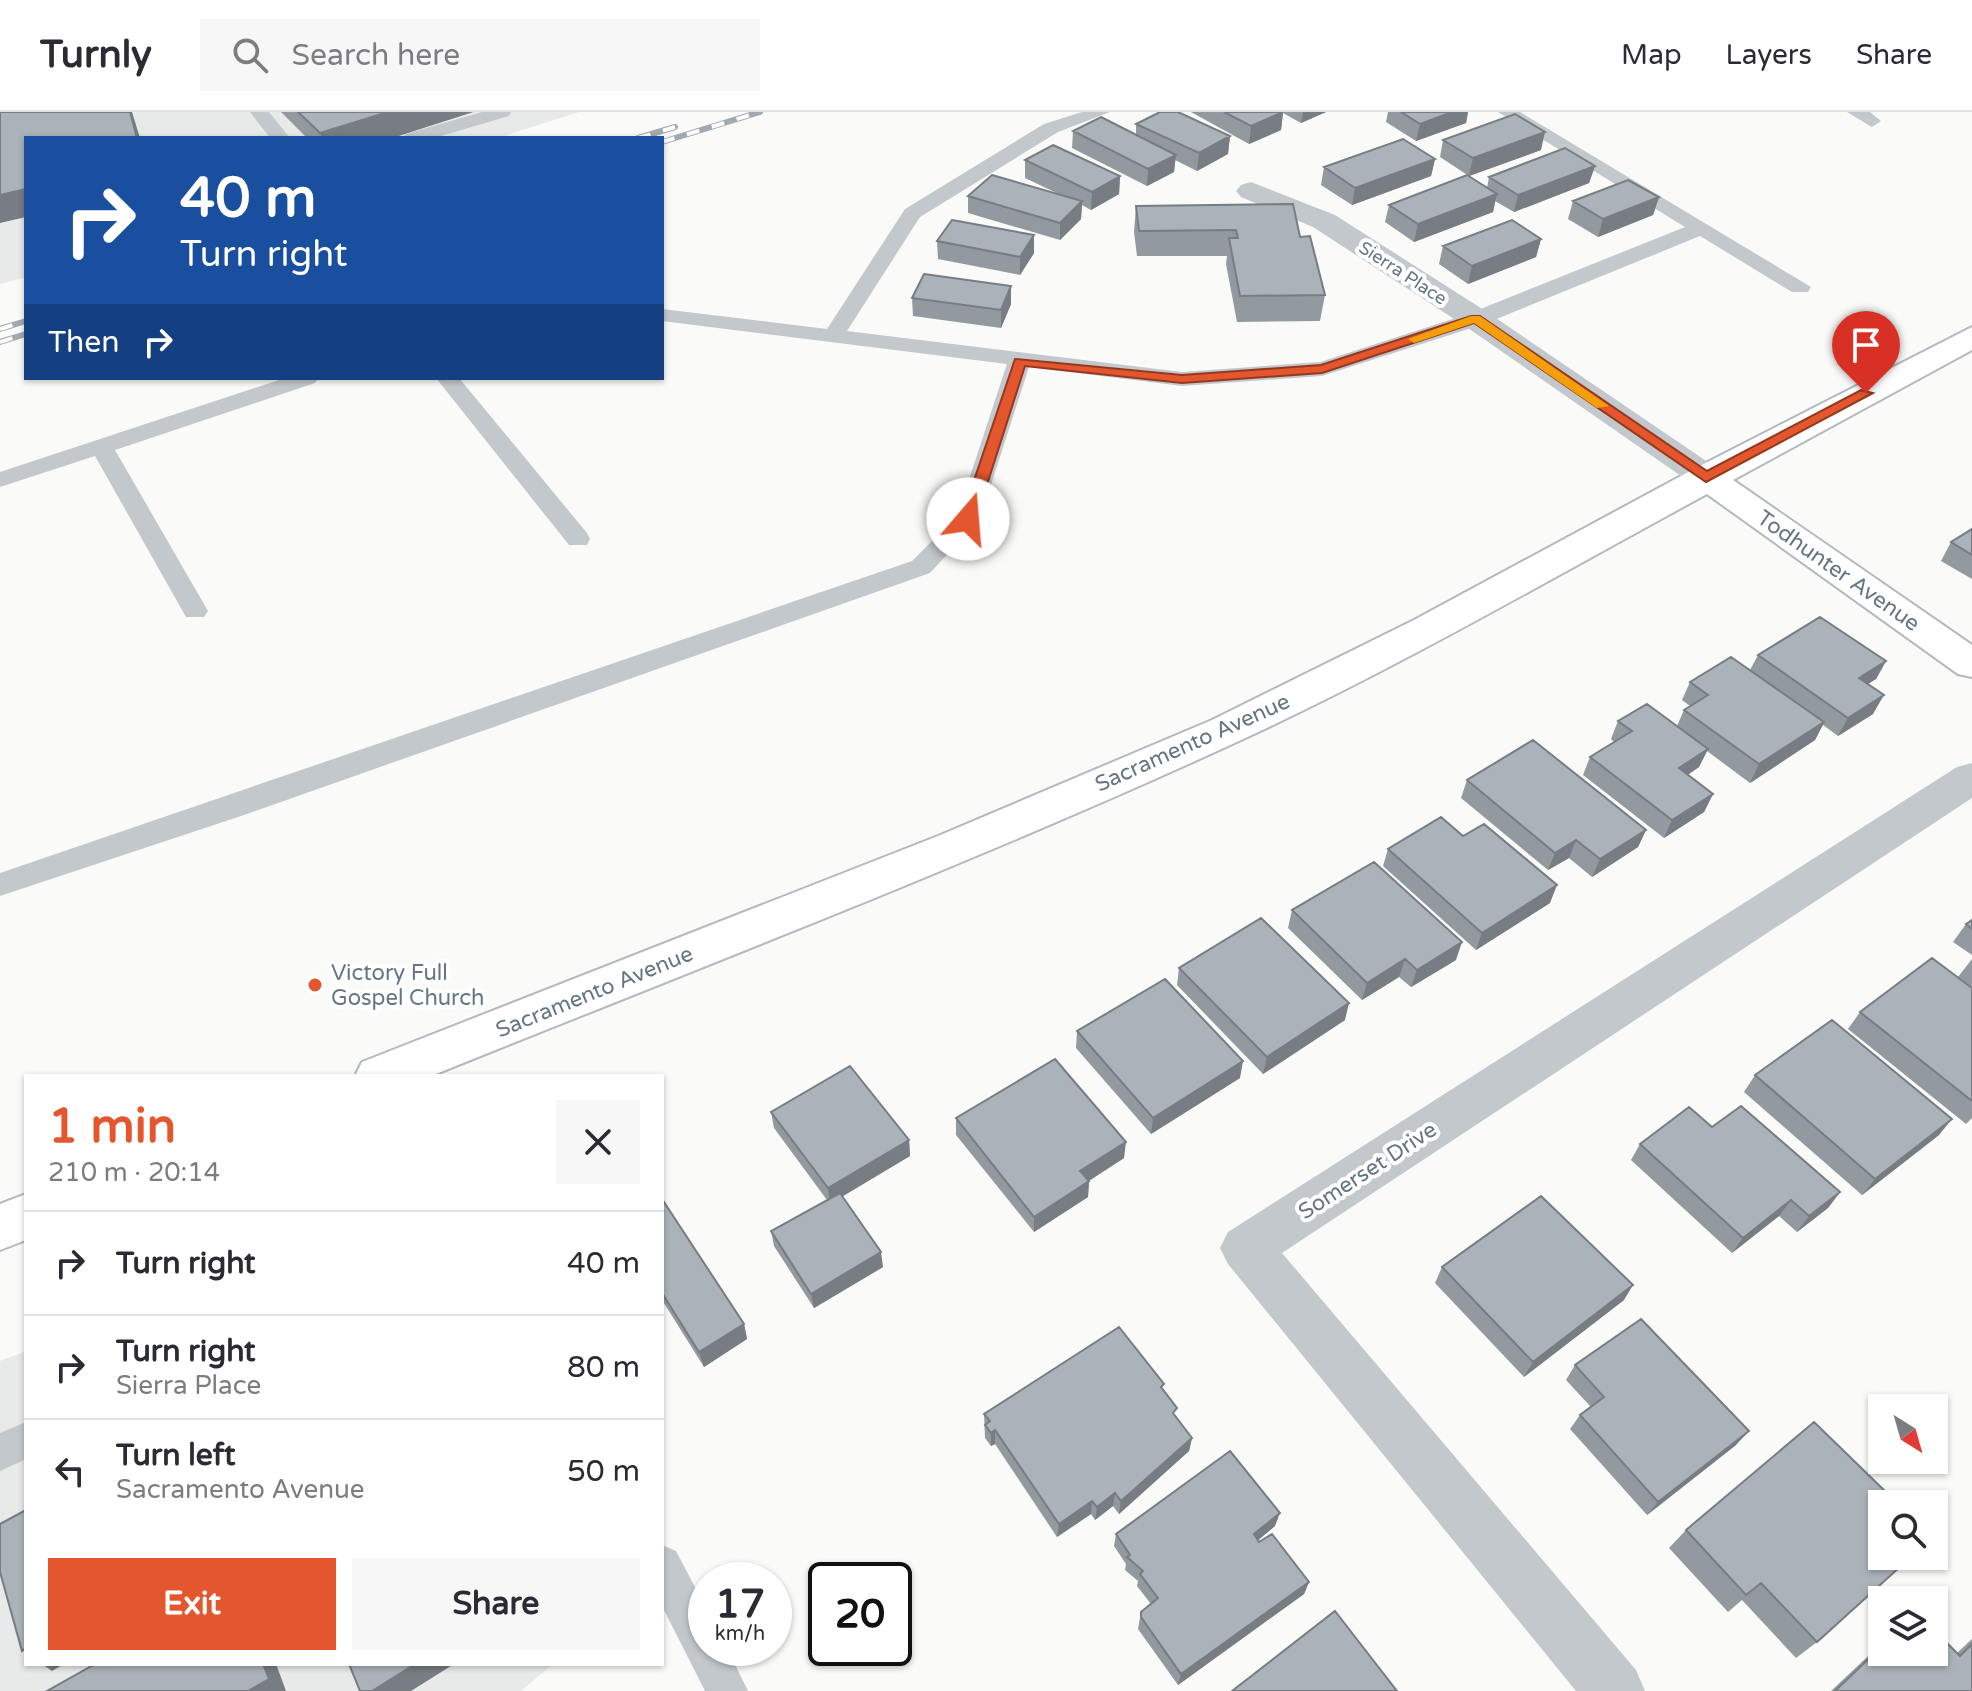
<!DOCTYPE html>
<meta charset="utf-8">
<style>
body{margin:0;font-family:"Varela Round",sans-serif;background:#f7f7f7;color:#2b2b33;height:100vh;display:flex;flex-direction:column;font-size:30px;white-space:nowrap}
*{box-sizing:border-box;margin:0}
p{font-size:26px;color:#7c7c81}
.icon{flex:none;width:44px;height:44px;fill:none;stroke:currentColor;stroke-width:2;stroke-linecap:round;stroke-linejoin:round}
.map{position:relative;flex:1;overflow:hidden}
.side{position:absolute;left:24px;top:962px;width:640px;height:592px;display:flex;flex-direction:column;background:#fff;border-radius:0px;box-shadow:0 2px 6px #0004}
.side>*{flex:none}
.top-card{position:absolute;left:24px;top:24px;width:640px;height:244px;border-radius:0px;box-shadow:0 2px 6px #0004;background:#1a4fa0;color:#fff;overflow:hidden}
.needle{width:52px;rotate:143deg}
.controls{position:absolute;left:1868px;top:1282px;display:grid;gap:16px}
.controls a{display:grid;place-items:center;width:80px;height:80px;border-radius:0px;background:#fff;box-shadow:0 2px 6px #0004;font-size:40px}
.speed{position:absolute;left:688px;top:1450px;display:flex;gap:16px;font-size:40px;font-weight:700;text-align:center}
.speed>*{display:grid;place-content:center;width:104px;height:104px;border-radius:50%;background:#fff;box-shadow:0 2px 6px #0004;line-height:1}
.speed small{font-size:20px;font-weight:400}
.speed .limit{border:4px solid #111;border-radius:12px;background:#fff;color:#111}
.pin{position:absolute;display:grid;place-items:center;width:68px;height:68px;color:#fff;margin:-82px -34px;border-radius:50% 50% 50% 0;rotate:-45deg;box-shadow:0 0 8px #0007}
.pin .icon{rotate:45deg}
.me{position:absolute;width:88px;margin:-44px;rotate:18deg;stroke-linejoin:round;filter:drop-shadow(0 0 6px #0008)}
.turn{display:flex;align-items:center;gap:28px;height:168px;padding:0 24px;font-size:36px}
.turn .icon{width:104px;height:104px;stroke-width:2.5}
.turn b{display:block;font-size:56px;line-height:68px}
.then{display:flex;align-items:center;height:76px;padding:0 24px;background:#0003;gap:16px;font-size:30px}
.round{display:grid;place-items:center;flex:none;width:84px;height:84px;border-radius:0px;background:#f7f7f7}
.head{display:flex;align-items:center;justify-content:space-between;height:136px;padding:0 24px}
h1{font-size:48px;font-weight:800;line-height:60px;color:#e4572e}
.button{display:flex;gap:16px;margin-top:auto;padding:16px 24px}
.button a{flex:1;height:92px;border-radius:0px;background:#e4572e;color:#fff;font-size:32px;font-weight:800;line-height:92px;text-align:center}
.button a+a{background:#f7f7f7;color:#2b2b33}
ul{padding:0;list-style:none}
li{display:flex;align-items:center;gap:24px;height:104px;padding:0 24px;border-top:2px solid #e1e1e2}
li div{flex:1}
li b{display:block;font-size:30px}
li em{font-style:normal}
header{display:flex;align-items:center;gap:48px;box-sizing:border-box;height:112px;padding:0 40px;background:#fff;border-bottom:2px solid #e1e1e2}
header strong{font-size:38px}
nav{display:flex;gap:44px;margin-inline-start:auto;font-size:28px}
.search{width:560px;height:72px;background:#f7f7f7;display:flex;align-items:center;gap:20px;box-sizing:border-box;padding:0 28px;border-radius:0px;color:#7c7c81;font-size:30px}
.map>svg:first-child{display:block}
.built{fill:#e8e9e9}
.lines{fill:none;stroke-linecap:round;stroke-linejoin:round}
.secondary-casing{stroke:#b3babf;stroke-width:4}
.lane{fill:#c3c8cc;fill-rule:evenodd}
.street{fill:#c3c8cc;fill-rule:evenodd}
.secondary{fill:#fff;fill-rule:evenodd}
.rail-casing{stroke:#a2aab0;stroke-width:6}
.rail{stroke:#fff;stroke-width:4;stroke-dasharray:13;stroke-linecap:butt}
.wall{fill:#929a9f}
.shaded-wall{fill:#777d82}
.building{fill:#aab3b9;stroke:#777d82;stroke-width:2}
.route{fill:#e4572e;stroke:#94391e;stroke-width:2}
.slow{fill:#f59e0b}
.poi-dot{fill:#e4572e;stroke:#fff;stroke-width:3}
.labels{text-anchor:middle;stroke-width:8;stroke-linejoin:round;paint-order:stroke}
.far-street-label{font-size:18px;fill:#657683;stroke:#fff}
.street-label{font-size:22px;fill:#657683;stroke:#fff}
.poi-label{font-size:22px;fill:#657683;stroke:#fff;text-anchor:start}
</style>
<header>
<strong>Turnly</strong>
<div class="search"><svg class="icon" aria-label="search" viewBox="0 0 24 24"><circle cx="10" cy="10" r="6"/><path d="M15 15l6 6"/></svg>Search here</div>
<nav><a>Map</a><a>Layers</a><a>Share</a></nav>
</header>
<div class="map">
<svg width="1972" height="1579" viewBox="0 0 1972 1579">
<rect width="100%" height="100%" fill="#fafaf8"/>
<!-- built -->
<path class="built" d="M0 0H579L498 26H26V165L0 172Z
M26 1239V1552H553L521 1579H0V1249Z"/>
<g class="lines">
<defs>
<path id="secondary" d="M1972 215V238L1733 368 1972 533V565L1958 562 1707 382C1552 466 1399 555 1239 629 974 751 701 855 431 964H355L362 950 938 724 1212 608 1414 508 1694 357Z
M26 1082V1128L0 1138V1092Z"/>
</defs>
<!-- secondary casing -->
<use href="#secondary" class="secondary-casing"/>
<!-- lane -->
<path class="lane" d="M250 0H269L290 26H270Z
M482 0H511L509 4 434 26H403L406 22Z
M1082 0H1110L1058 20 920 105 847 219 1182 260 1320 250 1468 202 1685 115 1498 0H1520L1811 175 1808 180H1792L1700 124 1484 212 1322 264 1182 274 1029 255 980 407 930 461 244 703 0 784V761L912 449 957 404 1007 252 662 209V197L827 217 905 97 1044 12Z
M1847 0H1870L1881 9 1872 15Z
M285 266H318L315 271 115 338 208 499 204 505H186L95 344 0 375V360Z
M436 266H459L587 421 590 427 587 433H569Z
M26 1310V1347L0 1359V1321Z
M662 1433 676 1439 706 1496V1536H727L748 1579H705L662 1494Z"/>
<!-- street -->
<path class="street" d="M1251 70 1335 103 1487 200 1718 357 1724 365 1718 373 1706 376 1694 373 1465 214 1313 115 1241 85 1236 79 1241 73Z
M1972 651V686L1282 1141 1636 1558 1645 1579H1576L1228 1152 1220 1136 1228 1120 1957 655Z"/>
<!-- secondary -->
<use href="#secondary" class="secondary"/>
<defs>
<path id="rail" d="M638 26 675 15
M662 30 760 0
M0 217 26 209
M0 230 26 222"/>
</defs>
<!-- rail casing -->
<use href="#rail" class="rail-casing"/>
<!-- rail -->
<use href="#rail" class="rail"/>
</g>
<!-- wall -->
<path class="wall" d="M281 0H473L392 26H307Z
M1191 0H1326L1301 11 1283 1 1281 18 1249 32Z
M1388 0H1468L1466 11 1416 29 1386 10Z
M1136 12 1230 24 1228 42 1197 59 1175 48 1174 60 1147 74 1072 36 1073 19 1136 23Z
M1443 28 1541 38 1469 64 1440 45Z
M1435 47 1431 64 1352 93 1321 73 1324 55Z
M1025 48 1120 64 1119 82 1091 98 1082 93 1081 107 1060 128 968 101V84H1063L1025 66Z
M1595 54 1589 71 1514 100 1495 89 1493 100 1414 130 1385 110 1389 93 1487 76 1489 65Z
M1659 85 1653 103 1598 125 1568 107 1573 89Z
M1136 94 1300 125 1325 183 1320 209 1237 210 1226 152 1227 144H1137L1134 120Z
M1541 127 1536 145 1468 172 1439 152 1443 134Z
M937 129 1034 141 1020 163 938 147Z
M912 186 1011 192 1001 216 913 204Z
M1972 417V467L1941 449 1951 430Z
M1758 543 1886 549 1876 567 1868 572 1873 602 1838 624 1823 613 1815 628 1750 671 1707 639 1699 655 1688 663 1713 682 1704 700 1664 726 1583 663 1590 645 1614 630 1611 627 1618 609 1677 614 1684 598 1690 594 1682 588 1690 570 1750 558Z
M1467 668 1646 718 1638 735 1592 765 1569 746 1548 758 1461 686Z
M1463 724 1550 791 1476 838 1383 754 1388 737Z
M1292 798 1456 848 1411 875 1399 865 1362 888 1288 816Z
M1972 808V843L1953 830 1966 812Z
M1972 847V875L1958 865Z
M1179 856 1345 908 1263 962 1177 873Z
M1972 876V1006L1966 1012 1848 917 1860 900Z
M1077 919 1240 966 1151 1022 1076 936Z
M1755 963 1939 1023 1862 1083 1744 980Z
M771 1000 909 1028 910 1044 842 1084 883 1155 814 1196 774 1134 771 1119 827 1088 774 1016Z
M956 1006 1124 1046 1089 1069 1088 1085 1034 1120 956 1023Z
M1712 1015 1840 1080 1828 1096 1797 1120 1779 1104 1732 1141 1631 1048 1640 1032Z
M662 1087 744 1212 747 1227 704 1255 662 1188Z
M1442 1155 1624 1188 1524 1265 1435 1171Z
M1575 1253 1736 1333 1647 1403 1570 1317 1580 1303 1591 1295 1566 1268Z
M1163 1278 1175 1304 1192 1326 1189 1339 1119 1402 1113 1394 1095 1408 1091 1402 1057 1425 995 1332 991 1334 985 1326 984 1302Z
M1876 1392 1817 1530 1796 1546 1742 1488 1728 1500 1669 1436 1686 1418Z
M1275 1414 1258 1428 1309 1470 1304 1482 1178 1573 1138 1517 1141 1500 1151 1492 1137 1474 1138 1469 1125 1458 1126 1452 1114 1434 1116 1422Z
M1972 1527V1579H1831L1882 1531V1540L1957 1541Z"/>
<!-- shaded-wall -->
<path class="shaded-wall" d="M130 0H132L140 26H137Z
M388 0H473L392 26H322L320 21Z
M1283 0 1281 18 1249 32 1251 14Z
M1303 0H1326L1301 11Z
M1452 0H1468L1466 11 1416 29 1420 12Z
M1545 20 1541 38 1469 64 1473 46Z
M1230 24 1228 42 1197 59 1199 41Z
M1176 43 1174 60 1147 74 1148 57Z
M1435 47 1431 64 1352 93 1355 76Z
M1595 54 1589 71 1514 100 1518 83Z
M1120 64 1119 82 1091 98 1092 80Z
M26 77V105L0 111V83Z
M1497 82 1493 100 1414 130 1418 112Z
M1659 85 1653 103 1598 125 1603 107Z
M1082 89 1081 107 1060 128V111Z
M1034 123V141L1020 163V145Z
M1541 127 1536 145 1468 172 1472 154Z
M1011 174V192L1001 216V198Z
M1886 549 1876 567 1849 584 1859 566Z
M1884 583 1873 602 1838 624 1848 606Z
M1824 610 1815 628 1750 671 1759 652Z
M1708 637 1699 655 1670 674 1679 656Z
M1713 682 1704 700 1664 726 1672 708Z
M1646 718 1638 735 1592 765 1600 747Z
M1576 728 1569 746 1548 758 1555 741Z
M1557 773 1550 791 1476 838 1482 821Z
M1462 830 1456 848 1411 875 1417 858Z
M1405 847 1399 865 1362 888 1367 871Z
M1349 891 1345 908 1263 962 1267 945Z
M1243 949 1240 966 1151 1022 1153 1006Z
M1952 1007 1939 1023 1862 1083 1875 1067Z
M909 1028 910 1044 830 1092 828 1076Z
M1126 1030 1124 1046 1079 1075 1080 1059Z
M1089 1069 1088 1085 1034 1120V1105Z
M1840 1080 1828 1096 1797 1120 1809 1104Z
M1791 1088 1779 1104 1732 1141 1743 1126Z
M881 1140 883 1155 814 1196 811 1182Z
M1633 1173 1624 1188 1524 1265 1533 1250Z
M744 1212 747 1227 704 1255 699 1240Z
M995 1318V1332L991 1334V1321Z
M1749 1319 1736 1333 1647 1403 1658 1390Z
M1192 1326 1189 1339 1119 1402 1121 1389Z
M1115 1381 1113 1394 1095 1408 1097 1395Z
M1092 1389 1091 1402 1057 1425 1059 1412Z
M1280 1401 1275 1414 1250 1435 1254 1422Z
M1309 1470 1304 1482 1178 1573 1181 1562Z
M42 1552H64L52 1559Z
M263 1552H276L286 1579H248Z
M415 1552H454L411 1579H372Z"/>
<!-- building -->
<path class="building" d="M0 0H130L137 26H26V77L0 83Z
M298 0H388L320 21Z
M1160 0H1178L1230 24 1199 41 1136 12Z
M1224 0H1283L1251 14Z
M1401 0H1452L1420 12Z
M1515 2 1545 20 1473 46 1443 28Z
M1101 5 1176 43 1148 57 1073 19Z
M1403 27 1435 47 1355 76 1324 55Z
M1053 33 1120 64 1092 80 1025 48Z
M1565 36 1595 54 1518 83 1489 65Z
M992 63 1082 89 1060 111 968 84Z
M1467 63 1497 82 1418 112 1389 93Z
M1628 68 1659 85 1603 107 1573 89Z
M1293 92 1300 125 1310 124 1325 183 1240 184 1229 126H1238L1236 118 1139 119 1136 94Z
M952 108 1034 123 1020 145 937 129Z
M1512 108 1541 127 1472 154 1443 134Z
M924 162 1011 174 1001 198 912 186Z
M1972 417V443L1951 430Z
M1820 505 1886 549 1859 566 1884 583 1848 606 1758 543Z
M1731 545 1824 610 1759 652 1684 598 1708 583 1690 570Z
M1647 592 1708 637 1679 656 1713 682 1672 708 1590 645 1632 619 1618 609Z
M1533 628 1646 718 1600 747 1576 728 1555 741 1467 668Z
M1441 705 1463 724 1484 712 1557 773 1482 821 1388 737Z
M1374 750 1462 830 1417 858 1405 847 1367 871 1292 798Z
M1261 806 1349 891 1267 945 1179 856Z
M1972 808V817L1966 812Z
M1932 846 1972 876V989L1860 900Z
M1165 867 1243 949 1153 1006 1077 919Z
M1832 908 1952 1007 1875 1067 1755 963Z
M1055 947 1126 1030 1080 1059 1089 1069 1034 1105 956 1006Z
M850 954 909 1028 828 1076 771 1000Z
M1741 994 1840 1080 1809 1104 1791 1088 1743 1126 1640 1032 1689 995 1712 1015Z
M840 1081 881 1140 811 1182 771 1119Z
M1541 1084 1633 1173 1533 1250 1442 1155Z
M662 1087 744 1212 699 1240 662 1181Z
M1641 1207 1749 1319 1658 1390 1580 1303 1604 1285 1575 1253Z
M1119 1215 1164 1272 1161 1275 1177 1296 1173 1301 1192 1326 1121 1389 1115 1381 1097 1395 1092 1389 1059 1412 995 1318 991 1321 985 1313 990 1309 984 1302Z
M1814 1310 1888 1382 1876 1392 1882 1398V1444H1912L1817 1530 1761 1471 1746 1483 1686 1418Z
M1230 1339 1280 1401 1254 1422 1259 1430 1272 1422 1309 1470 1181 1562 1141 1505V1500L1158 1486 1140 1462 1143 1459 1127 1445 1130 1443 1116 1422Z
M26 1398V1536L22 1539 0 1460V1412Z
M1335 1499 1397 1579H1232Z
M1934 1518 1960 1544 1972 1532V1579H1835L1882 1534V1540H1934Z
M95 1552H263L269 1567 248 1579H47Z
M349 1552H415L372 1579H360Z"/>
<!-- route -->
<path class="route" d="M1471 204H1480L1707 359 1861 278 1873 281 1706 370 1474 211 1322 261 1182 271 1025 254 976 407 968 411 961 407 1015 247 1182 263 1321 253Z"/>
<!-- slow -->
<path class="slow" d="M1471 204H1480L1609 294 1597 296 1474 211 1414 231 1408 227Z"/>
<!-- markers -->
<circle class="poi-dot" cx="315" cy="873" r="8"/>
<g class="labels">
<!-- far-street labels -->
<g class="far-street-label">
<text transform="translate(1403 161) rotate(33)" y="6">Sierra Place</text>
</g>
<!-- street labels -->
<g class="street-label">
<text transform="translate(1839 458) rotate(35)" y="8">Todhunter Avenue</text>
<text transform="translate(1192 630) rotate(-24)" y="8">Sacramento Avenue</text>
<text transform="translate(594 879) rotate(-22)" y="8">Sacramento Avenue</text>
<text transform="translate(1367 1058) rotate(-33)" y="8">Somerset Drive</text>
</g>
<!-- poi labels -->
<g class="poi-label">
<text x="331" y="868">Victory Full<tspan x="331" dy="25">Gospel Church</tspan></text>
</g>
</g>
</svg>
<div class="controls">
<a><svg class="needle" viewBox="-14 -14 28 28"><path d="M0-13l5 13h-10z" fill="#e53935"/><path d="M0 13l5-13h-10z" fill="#7c7c81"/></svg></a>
<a><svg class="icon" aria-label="search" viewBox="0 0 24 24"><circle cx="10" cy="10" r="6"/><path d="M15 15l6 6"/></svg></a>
<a><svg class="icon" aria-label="layers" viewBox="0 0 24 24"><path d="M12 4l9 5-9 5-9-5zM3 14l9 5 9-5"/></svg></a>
</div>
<div class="speed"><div>17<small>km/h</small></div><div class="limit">20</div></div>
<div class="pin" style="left:1866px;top:281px;background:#d93025"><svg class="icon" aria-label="arrive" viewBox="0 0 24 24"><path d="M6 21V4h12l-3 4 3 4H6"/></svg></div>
<svg class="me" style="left:968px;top:407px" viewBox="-20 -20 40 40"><circle r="19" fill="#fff"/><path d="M0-13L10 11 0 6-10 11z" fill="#e4572e"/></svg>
<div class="top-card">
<div class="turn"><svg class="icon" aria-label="right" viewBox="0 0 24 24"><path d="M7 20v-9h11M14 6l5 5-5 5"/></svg><div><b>40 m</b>Turn right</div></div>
<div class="then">Then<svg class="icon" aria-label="right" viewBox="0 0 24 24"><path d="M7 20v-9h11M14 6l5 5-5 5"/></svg></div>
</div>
<section class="side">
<div class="head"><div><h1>1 min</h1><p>210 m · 20:14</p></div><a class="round"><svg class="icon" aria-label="close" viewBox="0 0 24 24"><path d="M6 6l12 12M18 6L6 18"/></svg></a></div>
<ul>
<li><svg class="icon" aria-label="right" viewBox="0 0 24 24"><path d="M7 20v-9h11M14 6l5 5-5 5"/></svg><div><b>Turn right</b></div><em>40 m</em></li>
<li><svg class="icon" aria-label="right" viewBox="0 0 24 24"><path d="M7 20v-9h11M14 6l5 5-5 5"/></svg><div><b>Turn right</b><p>Sierra Place</p></div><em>80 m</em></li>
<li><svg class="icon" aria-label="left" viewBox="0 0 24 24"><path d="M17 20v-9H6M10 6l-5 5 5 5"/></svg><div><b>Turn left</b><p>Sacramento Avenue</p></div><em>50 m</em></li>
</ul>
<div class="button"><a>Exit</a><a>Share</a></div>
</section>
</div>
